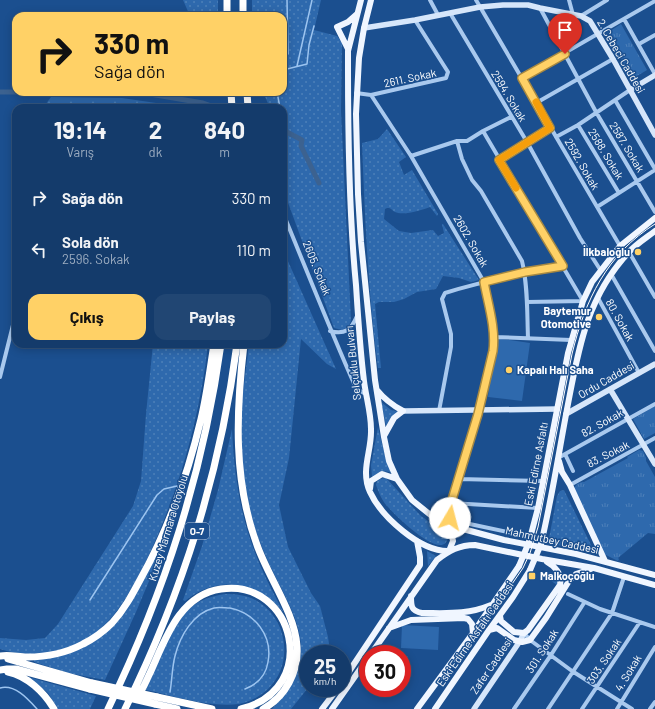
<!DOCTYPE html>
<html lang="tr">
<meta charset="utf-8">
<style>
body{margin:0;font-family:Barlow,sans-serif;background:#214673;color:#f1f3f6;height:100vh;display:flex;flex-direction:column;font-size:15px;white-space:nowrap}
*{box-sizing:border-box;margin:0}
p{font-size:13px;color:#9dadc1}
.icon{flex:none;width:22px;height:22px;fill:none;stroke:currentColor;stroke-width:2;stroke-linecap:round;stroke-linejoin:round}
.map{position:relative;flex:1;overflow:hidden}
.panel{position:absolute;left:12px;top:104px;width:275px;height:244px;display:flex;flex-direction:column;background:#143b6b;border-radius:12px;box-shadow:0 2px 10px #0003,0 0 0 1px #33557e}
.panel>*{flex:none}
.hud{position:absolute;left:12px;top:12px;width:275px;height:84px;border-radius:12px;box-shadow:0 2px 10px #0003,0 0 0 1px #33557e;background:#ffd166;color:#111;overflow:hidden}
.speed{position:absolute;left:299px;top:645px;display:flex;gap:8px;font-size:20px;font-weight:700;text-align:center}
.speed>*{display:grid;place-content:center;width:52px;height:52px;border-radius:50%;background:#143b6b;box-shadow:0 2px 10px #0003,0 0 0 1px #33557e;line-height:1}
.speed small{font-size:10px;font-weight:400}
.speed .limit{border:6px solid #d22;background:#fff;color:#111}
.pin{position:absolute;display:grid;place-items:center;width:34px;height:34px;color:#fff;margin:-41px -17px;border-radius:50% 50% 50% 0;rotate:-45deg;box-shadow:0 0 4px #0007}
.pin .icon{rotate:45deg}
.me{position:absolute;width:44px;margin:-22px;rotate:8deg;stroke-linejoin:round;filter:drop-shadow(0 0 3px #0008)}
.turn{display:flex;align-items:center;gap:14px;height:84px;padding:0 16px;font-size:18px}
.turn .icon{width:52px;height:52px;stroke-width:2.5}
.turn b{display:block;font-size:28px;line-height:34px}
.eta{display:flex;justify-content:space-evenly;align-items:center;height:68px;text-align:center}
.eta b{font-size:24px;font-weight:700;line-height:28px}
.action{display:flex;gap:8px;margin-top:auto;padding:8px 16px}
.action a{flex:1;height:46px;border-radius:12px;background:#ffd166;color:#111;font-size:16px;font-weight:700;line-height:46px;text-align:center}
.action a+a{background:#214673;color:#f1f3f6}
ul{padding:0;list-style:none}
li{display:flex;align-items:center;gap:12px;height:52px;padding:0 16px}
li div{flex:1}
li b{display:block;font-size:15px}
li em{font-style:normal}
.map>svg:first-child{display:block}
.grass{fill:url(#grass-dots)}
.forest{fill:url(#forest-firs)}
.park{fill:url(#park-tufts)}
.pitch{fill:#2e69ad}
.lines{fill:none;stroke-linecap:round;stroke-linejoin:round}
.stream{stroke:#9cc4f0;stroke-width:1.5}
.canal{stroke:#3c6290;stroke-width:5}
.street{stroke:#a9c9ee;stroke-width:4}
.secondary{stroke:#d6e6fa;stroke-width:5.5}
.primary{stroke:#f0f6ff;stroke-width:6}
.highway{stroke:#fff;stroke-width:7}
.tram{stroke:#fff;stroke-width:1}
.primary-bridge{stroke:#f0f6ff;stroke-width:6}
.highway-bridge{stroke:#fff;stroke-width:7}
.route-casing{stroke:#a68842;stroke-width:10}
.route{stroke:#ffd166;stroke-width:7}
.slow{stroke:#f59e0b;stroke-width:7}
.poi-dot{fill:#ffd166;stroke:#1b4f8f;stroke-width:1.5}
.labels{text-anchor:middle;stroke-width:3;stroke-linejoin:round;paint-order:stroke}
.shield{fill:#1b4f8f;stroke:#bbcadd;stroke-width:1}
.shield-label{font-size:10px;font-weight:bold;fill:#fff}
.street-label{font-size:11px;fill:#fff;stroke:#1b4f8f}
.poi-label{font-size:11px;font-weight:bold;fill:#fff;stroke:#1b4f8f;text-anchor:end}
</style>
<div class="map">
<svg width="655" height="709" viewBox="0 0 655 709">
<defs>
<pattern id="grass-dots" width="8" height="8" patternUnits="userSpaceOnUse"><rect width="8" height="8" fill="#2e69ad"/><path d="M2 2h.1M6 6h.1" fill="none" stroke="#4d80b9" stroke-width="1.8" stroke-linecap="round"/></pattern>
<pattern id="forest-firs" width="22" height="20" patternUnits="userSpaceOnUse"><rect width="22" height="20" fill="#2e69ad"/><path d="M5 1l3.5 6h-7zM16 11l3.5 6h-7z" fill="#4d80b9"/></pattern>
<pattern id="park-tufts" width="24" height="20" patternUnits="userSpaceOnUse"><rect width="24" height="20" fill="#2e69ad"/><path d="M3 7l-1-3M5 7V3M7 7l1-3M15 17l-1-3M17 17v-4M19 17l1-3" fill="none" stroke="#4d80b9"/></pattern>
</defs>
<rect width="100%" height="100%" fill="#1b4f8f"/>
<!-- grass -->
<path class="grass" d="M183 0H218V16H190Z
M252 0H321L314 30 337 36 342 43 341 111 351 321 348 327 342 330 334 328 283 189V108H270L263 92H283V16H252Z
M387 129 406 157 399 162 404 175 412 170 438 214 437 216 430 207C422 210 403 216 395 212 391 210 392 208 387 208L385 209 384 219 399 231 411 233 433 230 438 236 444 233 442 224H443L479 280 471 282 459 278 443 276 436 289 417 292 404 299 394 302H379L375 304 381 368H378C368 294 365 219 362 143L378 139Z
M283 250 336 369 327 364 301 339 289 458 279 505 288 547 311 593 320 606 328 637 329 644 325 654H308V688L291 709H272C285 695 297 680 300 660 306 630 286 599 273 572 263 551 254 529 249 507 242 473 240 436 242 401 244 382 247 363 249 344H283Z
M153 344H208C200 418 179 491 147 559 134 584 122 610 100 629 74 652 33 660 0 649V638L26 640 45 638 58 624 133 506 141 481 146 414Z
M381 402 391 410 399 412 391 417 386 426Z
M378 427 386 460 392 473C383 470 379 472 372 477L371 465Z
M232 429C234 470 239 511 254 550 262 572 273 592 284 613 257 582 219 574 185 601L183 600 202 546 218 490Z
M386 478 421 516 445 533 448 537C444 564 395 515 388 507 382 501 379 493 376 485 377 479 380 479 386 478Z
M564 490 593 549 591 552 565 549V546L548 544 557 496 560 491Z
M162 542 165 543 136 612 105 680 68 673 34 662V660L56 657 103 635Z
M427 551 436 556 428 566Z
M543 572 556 573 559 579 557 585 543 575Z
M225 594C236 594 247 595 257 601 288 619 294 664 268 689 259 697 250 702 239 704 210 708 174 696 146 690 156 668 172 625 188 610 198 600 212 596 225 594Z
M28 677 96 696 90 709H58L48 693Z"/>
<!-- forest -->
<path class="forest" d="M51 97 122 98 190 108H43Z"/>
<!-- park -->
<path class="park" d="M621 24 647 70 632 79 607 33Z
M655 406V433L644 439 633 419Z
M639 450 643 451 646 458V461L655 477V534L648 533 618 558 619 559 618 561 604 554 574 489C576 484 579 482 584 482L628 458 627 457Z"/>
<!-- pitch -->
<path class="pitch" d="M495 338 530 343 522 401 488 397Z
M402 625 439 627 438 650 401 648Z
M402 656H408L409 677H402Z"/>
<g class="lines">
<!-- stream -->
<path class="stream" d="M287 0 288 54
M297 66 312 0
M283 70 307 64 309 45 314 26
M277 92 280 108
M90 600 157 495 164 489 177 486
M0 688C15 684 28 699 37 709
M170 692C172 681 172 667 175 656 180 636 193 613 214 608 219 607 225 608 230 608 255 613 273 636 268 662 266 675 258 684 245 689"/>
<!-- canal -->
<path class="canal" d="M0 92H16
M138 92 203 103 217 108
M283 130 302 140 301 146 319 183"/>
<!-- street -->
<path class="street" d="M430 0 438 15
M476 0 620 246
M569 0 573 15
M540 8 596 112 655 212
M450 13 527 142 580 238 601 271
M581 16 607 0
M624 19 655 74
M639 44 655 35
M521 78 655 1
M356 93 371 95 446 78 448 72 415 20
M371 95 411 156 457 141H467L483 131 511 117
M615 100 655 169
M536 103 613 59
M578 125 619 193
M483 131 583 301
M556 137 578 125 630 90
M457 141 462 159 472 180 481 191 522 261C528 286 527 313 528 338
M411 156 484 282 494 341 493 351 478 414 449 513 450 518 465 523 531 537
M499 159 550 128
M597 207 655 170
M283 213C307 271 330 330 356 388L358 390 366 394
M629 252 655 297
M611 274 655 351
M598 298 639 373
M527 302 583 301
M330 331C345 335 351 330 357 316
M494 337 571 340
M0 377 16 313
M439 411 451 347V334L442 299 445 293C484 281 523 273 563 266
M565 454 573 471
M558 458 655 404
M459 479 543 481
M570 485 655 438
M451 503 538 508
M568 594 600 609 655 627
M524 633 530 640 572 671 632 709
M514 709 551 655 584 603
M548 709 612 613 624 577
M582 709 640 622
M617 709 655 647
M650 709 655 702"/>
<!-- secondary -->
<path class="secondary" d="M364 28 415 20 480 7 503 5H528L540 8 581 16 590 21 613 59 655 135
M630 90 655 75
M610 389 655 464
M403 411 557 409
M566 414 655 364
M474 709 520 641 524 633"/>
<!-- primary -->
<path class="primary" d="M361 0 348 51V70C348 142 349 214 356 285 358 317 360 349 364 381 366 397 371 413 371 429 372 451 360 470 370 492 381 516 420 552 449 551
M371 0 364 28 359 58 356 114 358 194 361 242 375 380 384 437 389 461 397 479 412 500 433 517 444 524 451 531 453 541 449 551
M348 49 337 27 348 22 357 14
M377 390C385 400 392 405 403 411L394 418 384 436
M559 461 562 472 570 485 605 561
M370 489 371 481 382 474 397 479
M448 525 504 540 576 554 655 575
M529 542 538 508 568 353 583 301 592 282 620 246 655 218
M541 544C552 498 559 451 568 404 579 347 587 297 629 252 636 244 646 238 655 231
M411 596C411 606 411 611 422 613 447 613 467 615 491 605
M500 616 501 621 514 632 524 633 528 630 560 585C562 574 556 567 547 562
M389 628 411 620 464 618 468 619 472 624 473 633
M489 630 497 628 514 640 522 642 530 640 546 618 569 581 576 574 591 569
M371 654 437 560C449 551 459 545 475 545L542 559 594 568 655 585
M342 682 420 565V557L417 541
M322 709 338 688
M332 709 368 658
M417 709 473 633 519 566
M435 709 489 630 513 597 530 570"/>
<!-- highway -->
<path class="highway" d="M227 0V16
M243 0V16
M231 92 232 108
M247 92 248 108
M244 344C236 412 233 480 257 545 268 577 295 613 297 646 299 672 285 697 263 709
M0 656C9 654 18 657 27 657 46 657 66 653 83 644 93 639 104 631 112 623 124 610 132 595 140 580 168 530 188 474 201 419 207 394 210 369 214 344
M8 659 92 683
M0 670 7 669H16L90 689
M8 672C27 676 44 692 54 709
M137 697C143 690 146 681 150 673 165 640 179 595 221 589 294 578 322 689 241 709
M157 697 212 709
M155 704 177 709
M108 709C165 591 203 474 221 344
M125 709C183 591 220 474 237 344"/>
<!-- tram -->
<path class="tram" d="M461 658 523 568 530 553 538 527 572 354C585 300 607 254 655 224"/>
<!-- primary-bridge -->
<path class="primary-bridge" d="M519 566 529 542
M530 570 541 544"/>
<!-- highway-bridge -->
<path class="highway-bridge" d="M92 683 157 697
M90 689 155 704"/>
</g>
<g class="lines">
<defs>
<path id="route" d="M450 518 449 513 451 503 478 414 493 351C496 328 488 304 484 282L525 272 563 266 499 160 550 128 522 78 565 54"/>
</defs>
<!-- route casing -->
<use href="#route" class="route-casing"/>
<!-- route -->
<use href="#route" class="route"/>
<!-- slow -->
<path class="slow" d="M516 188 499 160 550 128 536 102"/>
</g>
<!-- markers -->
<g class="poi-dot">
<circle cx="638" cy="252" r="4"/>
<circle cx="599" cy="317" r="4"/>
<circle cx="509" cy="370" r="4"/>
<rect x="528" y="572" width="8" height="8" rx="2"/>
</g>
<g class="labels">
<!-- shield labels -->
<rect class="shield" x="185" y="523" width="24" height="16" rx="3"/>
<g class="shield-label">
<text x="197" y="535">O-7</text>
</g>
<!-- street labels -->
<g class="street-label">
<text transform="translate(621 56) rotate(60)" y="4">2. Cebeci Caddesi</text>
<text transform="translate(410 78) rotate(-12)" y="4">2611. Sokak</text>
<text transform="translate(509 96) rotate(59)" y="4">2594. Sokak</text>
<text transform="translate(627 147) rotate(59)" y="4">2587. Sokak</text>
<text transform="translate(606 154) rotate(59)" y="4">2588. Sokak</text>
<text transform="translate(582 164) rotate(60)" y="4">2592. Sokak</text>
<text transform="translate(471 241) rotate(60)" y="4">2602. Sokak</text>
<text transform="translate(317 268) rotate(68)" y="4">2605. Sokak</text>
<text transform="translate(620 320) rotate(61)" y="4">80. Sokak</text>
<text transform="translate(353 363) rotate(-96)" y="4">Selçuklu Bulvarı</text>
<text transform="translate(606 380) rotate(-30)" y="4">Ordu Caddesi</text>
<text transform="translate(602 423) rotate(-29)" y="4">82. Sokak</text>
<text transform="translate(608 454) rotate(-27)" y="4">83. Sokak</text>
<text transform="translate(536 464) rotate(-79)" y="4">Eski Edirne Asfaltı</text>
<text transform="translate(168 528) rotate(-73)" y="4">Kuzey Marmara Otoyolu</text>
<text transform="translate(552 540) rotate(12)" y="4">Mahmutbey Caddesi</text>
<text transform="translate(475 634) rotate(-55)" y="4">Eski Edirne Asfaltı Caddesi</text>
<text transform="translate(542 651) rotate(-57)" y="4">301. Sokak</text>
<text transform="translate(604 661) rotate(-56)" y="4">303. Sokak</text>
<text transform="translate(491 666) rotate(-56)" y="4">Zafer Caddesi</text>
<text transform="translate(628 673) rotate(-59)" y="4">4. Sokak</text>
</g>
<!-- poi labels -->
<g class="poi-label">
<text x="630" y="256">İlkbaloğlu</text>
<text x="591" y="315">Baytemur<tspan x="591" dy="13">Otomotive</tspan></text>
<text x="517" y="374" text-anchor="start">Kapalı Halı Saha</text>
<text x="540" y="580" text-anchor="start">Malkoçoğlu</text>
</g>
</g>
</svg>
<div class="speed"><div>25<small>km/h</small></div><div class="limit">30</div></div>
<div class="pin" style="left:565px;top:54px;background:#d93025"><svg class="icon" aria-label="arrive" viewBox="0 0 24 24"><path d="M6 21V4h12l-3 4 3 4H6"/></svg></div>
<svg class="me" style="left:450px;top:518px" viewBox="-20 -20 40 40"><circle r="19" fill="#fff"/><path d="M0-13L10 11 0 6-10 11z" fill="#ffd166"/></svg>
<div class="hud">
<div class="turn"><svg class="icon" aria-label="right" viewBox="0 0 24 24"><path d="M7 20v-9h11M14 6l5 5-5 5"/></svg><div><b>330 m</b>Sağa dön</div></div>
</div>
<section class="panel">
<div class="eta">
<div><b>19:14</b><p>Varış</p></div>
<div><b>2</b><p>dk</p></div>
<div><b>840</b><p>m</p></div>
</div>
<ul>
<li><svg class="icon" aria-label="right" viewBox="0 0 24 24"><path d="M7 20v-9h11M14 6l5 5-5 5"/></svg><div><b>Sağa dön</b></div><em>330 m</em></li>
<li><svg class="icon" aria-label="left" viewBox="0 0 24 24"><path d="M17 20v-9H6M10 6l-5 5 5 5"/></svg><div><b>Sola dön</b><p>2596. Sokak</p></div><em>110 m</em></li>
</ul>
<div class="action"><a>Çıkış</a><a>Paylaş</a></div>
</section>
</div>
